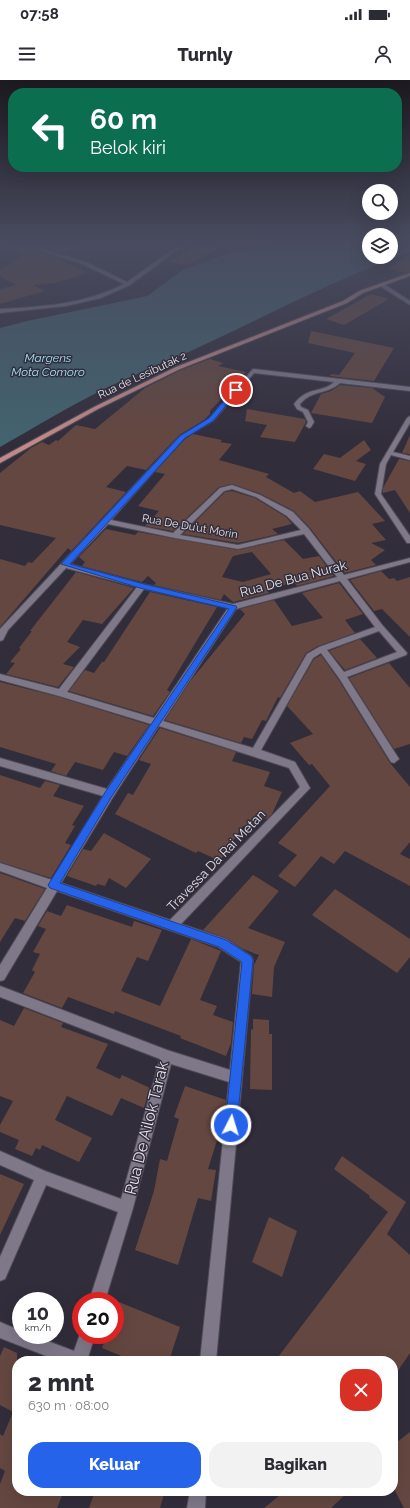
<!DOCTYPE html>
<html lang="id">
<meta charset="utf-8">
<style>
body{margin:0;font-family:Raleway,sans-serif;background:#f2f2f3;color:#2b2b33;height:100vh;display:flex;flex-direction:column;font-size:15px;white-space:nowrap}
*{box-sizing:border-box;margin:0}
p{font-size:13px;color:#7c7c81}
.icon{flex:none;width:22px;height:22px;fill:none;stroke:currentColor;stroke-width:2;stroke-linecap:round;stroke-linejoin:round}
.map{position:relative;flex:1;overflow:hidden}
.sheet{position:absolute;left:12px;top:1276px;width:386px;height:140px;display:flex;flex-direction:column;background:#fff;border-radius:16px;box-shadow:0 4px 16px #0002}
.sheet>*{flex:none}
.hud{position:absolute;left:8px;top:8px;width:394px;height:84px;border-radius:16px;box-shadow:0 4px 16px #0002;background:#0b6e4f;color:#fff;overflow:hidden}
.fabs{position:absolute;left:362px;top:104px;display:grid;gap:8px}
.fabs a{display:grid;place-items:center;width:36px;height:36px;border-radius:50%;background:#fff;box-shadow:0 4px 16px #0002;font-size:20px}
.speed{position:absolute;left:12px;top:1212px;display:flex;gap:8px;font-size:20px;font-weight:700;text-align:center}
.speed>*{display:grid;place-content:center;width:52px;height:52px;border-radius:50%;background:#fff;box-shadow:0 4px 16px #0002;line-height:1}
.speed small{font-size:10px;font-weight:400}
.speed .limit{border:6px solid #d22;background:#fff;color:#111}
.pin{position:absolute;display:grid;place-items:center;width:34px;height:34px;color:#fff;margin:-17px;border:2px solid #fff;border-radius:50%;box-shadow:0 1px 4px #0007}
.me{position:absolute;width:44px;margin:-22px;rotate:5deg;stroke-linejoin:round;filter:drop-shadow(0 0 3px #0008)}
.turn{display:flex;align-items:center;gap:14px;height:84px;padding:0 16px;font-size:18px}
.turn .icon{width:52px;height:52px;stroke-width:2.5}
.turn b{display:block;font-size:28px;line-height:34px}
.round{display:grid;place-items:center;flex:none;width:42px;height:42px;border-radius:16px;background:#f2f2f3}
.head{display:flex;align-items:center;justify-content:space-between;height:68px;padding:0 16px}
h1{font-size:24px;font-weight:800;line-height:30px}
.action{display:flex;gap:8px;margin-top:auto;padding:8px 16px}
.action a{flex:1;height:46px;border-radius:16px;background:#2563eb;color:#fff;font-size:16px;font-weight:800;line-height:46px;text-align:center}
.action a+a{background:#f2f2f3;color:#2b2b33}
.status{display:flex;justify-content:space-between;align-items:center;height:28px;padding:0 20px;background:#fff;direction:ltr}
.status svg{height:11px;fill:currentColor}
header{display:flex;justify-content:space-between;align-items:center;height:52px;padding:0 16px;background:#fff;font-size:18px;font-weight:800}
.map>svg:first-child{display:block}
.water{fill:#43636f}
.building{fill:#644740;fill-rule:evenodd}
.lines{fill:none;stroke-linecap:round;stroke-linejoin:round}
.minor-casing{stroke:#4f4a56;stroke-width:2}
.major-casing{stroke:#4f4a56;stroke-width:2}
.minor{fill:#7e7889;fill-rule:evenodd}
.major{fill:#c28988;fill-rule:evenodd}
.route{fill:#2563eb;stroke:#184099}
.labels{text-anchor:middle;stroke-width:3;stroke-linejoin:round;paint-order:stroke}
.far-street-label{font-size:11px;fill:#e5e2eb;stroke:#322d3b}
.far-water-label{font-size:12px;font-style:italic;fill:#a2e2f9;stroke:#322d3b}
.street-label{font-size:13px;fill:#e5e2eb;stroke:#322d3b}
.near-street-label{font-size:16px;fill:#e5e2eb;stroke:#322d3b}
</style>
<div class="status"><b>07:58</b><svg viewBox="0 0 49 12"><path d="M0 12V9h3v3zM5 12V6h3v6zM10 12V3h3v9zM15 12V0h3v12zM26 1h20v11H26zM47 4h2v5h-2z"/></svg></div>
<header><svg class="icon" aria-label="menu" viewBox="0 0 24 24"><path d="M4 6h16M4 12h16M4 18h16"/></svg>Turnly<svg class="icon" aria-label="person" viewBox="0 0 24 24"><circle cx="12" cy="8" r="4"/><path d="M4 21q1-7 8-7t8 7"/></svg></header>
<div class="map">
<svg width="410" height="1428" viewBox="0 0 410 1428">
<rect width="100%" height="100%" fill="#322d3b"/>
<!-- water -->
<path class="water" d="M296 163H369V177H391V163H410V172C336 199 266 236 195 269 166 283 135 294 106 308 70 326 35 347 0 367V248L27 241 147 216 184 189 232 172Z"/>
<!-- building -->
<path class="building" d="M3 163H16L64 180 62 181 88 193 54 203 33 205 45 211 0 224V209L16 205 0 196V190L26 173 2 166Z
M28 163H83V164L60 173Z
M197 164 218 168 189 185 169 182Z
M410 175V192L405 193 388 188Z
M371 214 389 219 344 245 326 239Z
M311 251 394 268 374 301 330 296 331 294 339 295 355 273 308 263Z
M210 279 223 283 218 286 246 292 210 331V334L204 340 179 355 146 390 127 386 106 407 126 412 71 471 68 468 0 547V479L25 486 28 482 32 483 56 458 0 445V393L31 368 42 362 49 365 56 360 58 361 76 345 95 349 145 308 181 290Z
M340 305 372 308 385 317 372 343 311 333 321 314 331 311Z
M247 329 305 339 306 342 295 362 260 357 267 345 245 341Z
M193 354 222 360 220 362 232 364 219 380 269 394 266 397 294 413 300 411 315 422 358 412 385 441 372 444 386 460 371 463 385 470 371 480 376 485 345 493 310 448 294 431 261 414 232 404 219 407 173 451 145 446 159 431 138 426 165 394 155 392 185 359Z
M410 355V374L402 373Z
M364 360 371 370 356 381 366 384 355 401 313 389 324 374 340 378Z
M399 379 410 381V433L395 410 383 413V408Z
M232 411 255 418 286 437 292 444 272 449 278 454 238 463 183 454 225 412Z
M106 449 135 455 138 452 238 470 284 460 303 479 319 476 334 496 297 506 294 502 267 510 269 513 233 522 224 514 221 520 154 505 156 503 148 496 142 502 82 486 85 482 79 477ZM252 472 271 494 243 502 222 497 233 476Z
M381 491 389 499 394 498 397 501 410 497V557L382 529 374 531 350 500Z
M76 492 134 508 102 544 83 540 67 562 80 567 63 584 74 587 58 607 6 594 15 583 10 582 21 569 19 568 32 551H30Z
M339 503 363 534 345 540 355 553 318 566 306 573 280 618 278 617 266 641 262 640 252 659 244 657 241 663 165 640 191 600 245 534 240 529 274 520 292 546 323 538 302 513Z
M150 512 217 527 167 610 170 612 153 636 69 611 85 590 94 593 102 582H104Z
M360 559 377 578 345 590 329 571Z
M321 575 338 599 390 683 410 707V762L400 774 410 779V806L345 771 334 784 321 776 295 807 278 796 297 775 278 763 330 706 312 684 309 685 290 663 313 654 287 626 314 579Z
M389 583 410 608V664L394 669 349 598Z
M0 602 59 617 149 645 127 676 114 672 103 690 75 682 66 696 51 691 56 684 0 667Z
M160 648 236 672 232 681 270 692 264 706 282 712 272 734 267 739 262 738 251 750 243 746 220 781 198 771 196 773 115 734 128 713 133 715 151 684 139 680Z
M0 695 40 708 45 701 60 705 53 716 84 726 72 745 75 746 65 763 71 765 51 798 0 782Z
M104 753 151 779 126 808 109 798 105 806 97 804 96 806 67 796 83 769 91 771Z
M0 793 45 809 25 841 15 838 0 862Z
M253 795 279 811 248 848 285 862 274 887 272 917 252 914 254 885 259 875 243 869 226 858 203 850Z
M335 809 410 859V877L397 893 312 835Z
M67 825 132 847 134 841 162 850 148 881 137 877 121 911 160 926 191 859 221 871 200 920 217 926 213 935 233 942 231 963 226 976 180 958 181 956 115 931 114 934 68 917 62 928 23 913 35 892 32 890 40 874 33 872 46 849 38 846 47 831 61 836Z
M24 928 63 943 61 947 108 964 96 988 120 999 122 995 150 1008 144 1028 121 1018 112 1036 67 1016 55 1040 92 1058 79 1082 42 1065 40 1070 36 1068 32 1076 15 1069 19 1060 0 1052V1045L13 1021 0 1016V940L14 946Z
M253 939 269 940V954H272V1010L250 1009 251 949 253 950Z
M185 1006 226 1020 224 1038 208 1089 216 1090 211 1121 198 1118 178 1185 135 1170 154 1111 160 1079 167 1081 179 1039 174 1037Z
M342 1076 406 1122 387 1154 410 1175V1273L393 1298V1281H275L388 1132 369 1117 370 1116 334 1089Z
M0 1094 24 1104 0 1155Z
M269 1137 297 1151 282 1197 252 1182Z
M119 1222 180 1247 169 1281H134L102 1268 107 1255H115V1232Z
M4 1267 17 1273V1411H64L57 1428H0V1404L5 1391 0 1388V1354L3 1356 13 1332 0 1325V1276Z
M410 1352V1428H404L393 1407V1365Z
M95 1411H165L160 1428H89Z
M285 1411H349L331 1428H264Z"/>
<g class="lines">
<defs>
<path id="minor" d="M17 163H23L86 182 127 202 176 167 182 163H187L130 205 101 218 66 226 0 233V229C42 227 86 224 124 204L82 184Z
M380 204H384L410 221V225L380 206Z
M253 289 410 307V311L340 303C327 315 313 309 300 324L301 327 308 330 314 342 311 347 309 348 306 346 308 342 303 332 297 329 294 324C309 305 322 314 334 302L254 293 213 341 184 358 111 440 173 453 220 408 232 405 260 415 293 432 309 449 344 495 410 478V482L347 499 383 546 407 573 406 575 347 597 399 679 394 683 391 682 339 598 321 573 313 578 261 670 295 682 310 708 181 844 226 859 251 876 253 880 216 1281H200L229 1002 171 984 133 1128 105 1221H89L118 1132 46 1105 5 1199 0 1201V1177L34 1100 0 1085V1071L45 1091 121 1119 160 979 0 917V906L167 970 230 990 241 882 218 867 57 811 4 900 0 901V885L47 808 0 791V783L52 800 103 716 0 686V678L107 709 151 644 59 616 0 600V594L59 609 137 507 66 488 8 550 3 560 0 561V549L103 439 180 356 209 339ZM232 409 256 417 287 436 301 450 238 465 180 455 224 411ZM108 444 175 458 238 469 304 454 337 497 233 524 143 504 70 484ZM340 501 375 547 319 567 307 574 253 668 163 641 236 529ZM144 509 228 528 154 638 67 612ZM379 551 397 572 344 592 327 570ZM159 646 289 688 300 707 170 840 61 803 113 717Z
M410 336V343L393 372 410 376V380L391 375 386 384 381 414 410 456V463H407L375 414 380 384 407 338Z
M0 1242 21 1251V1255H32L74 1271 81 1251V1255H95L87 1281H59L0 1258Z
M190 1411H206L205 1428H187Z"/>
<path id="major" d="M410 193V196L363 213 347 223 180 289 98 329 0 383V378L94 327 176 287 343 221 359 211Z"/>
</defs>
<!-- minor casing -->
<use href="#minor" class="minor-casing"/>
<!-- major casing -->
<use href="#major" class="major-casing"/>
<!-- minor -->
<use href="#minor" class="minor"/>
<!-- major -->
<use href="#major" class="major"/>
</g>
<!-- sky -->
<linearGradient id="sky" x2="0" y2="1"><stop stop-color="#1c1920"/><stop offset="0.45" stop-color="#494c60"/><stop offset="1" stop-color="#494c60" stop-opacity="0"/></linearGradient>
<rect width="410" height="363" fill="url(#sky)"/>
<!-- route -->
<path class="route" d="M234 309 239 310 213 341 185 358 70 484 144 504 236 526 237 527 112 716 60 803 226 860 251 876 253 880 237 1045 235 1050 231 1051 226 1050 225 1045 242 882 219 867 50 808 48 805 106 711 229 529 140 508 61 484 180 356 209 338Z"/>
<g class="labels">
<!-- far-street labels -->
<g class="far-street-label">
<text transform="translate(142 295) rotate(-25)" y="4">Rua de Lesibutak 2</text>
<text transform="translate(190 446) rotate(10)" y="4">Rua De Du’ut Morin</text>
</g>
<!-- far-water labels -->
<g class="far-water-label">
<text x="48" y="282">Margens<tspan x="48" dy="14">Mota Comoro</tspan></text>
</g>
<!-- street labels -->
<g class="street-label">
<text transform="translate(293 498) rotate(-15)" y="5">Rua De Bua Nurak</text>
<text transform="translate(216 780) rotate(-46)" y="5">Travessa Da Rai Metan</text>
</g>
<!-- near-street labels -->
<g class="near-street-label">
<text transform="translate(146 1048) rotate(-76)" y="6">Rua De Ailok Tarak</text>
</g>
</g>
</svg>
<div class="fabs">
<a><svg class="icon" aria-label="search" viewBox="0 0 24 24"><circle cx="10" cy="10" r="6"/><path d="M15 15l6 6"/></svg></a>
<a><svg class="icon" aria-label="layers" viewBox="0 0 24 24"><path d="M12 4l9 5-9 5-9-5zM3 14l9 5 9-5"/></svg></a>
</div>
<div class="speed"><div>10<small>km/h</small></div><div class="limit">20</div></div>
<div class="pin" style="left:236px;top:310px;background:#d93025"><svg class="icon" aria-label="arrive" viewBox="0 0 24 24"><path d="M6 21V4h12l-3 4 3 4H6"/></svg></div>
<svg class="me" style="left:231px;top:1045px" viewBox="-20 -20 40 40"><circle r="17" fill="#2563eb" stroke="#fff" stroke-width="3"/><path d="M0-11L8 9 0 5-8 9z" fill="#fff"/></svg>
<div class="hud">
<div class="turn"><svg class="icon" aria-label="left" viewBox="0 0 24 24"><path d="M17 20v-9H6M10 6l-5 5 5 5"/></svg><div><b>60 m</b>Belok kiri</div></div>
</div>
<section class="sheet">
<div class="head"><div><h1>2 mnt</h1><p>630 m · 08:00</p></div><a class="round" style="background:#d93025;color:#fff"><svg class="icon" aria-label="close" viewBox="0 0 24 24"><path d="M6 6l12 12M18 6L6 18"/></svg></a></div>
<div class="action"><a>Keluar</a><a>Bagikan</a></div>
</section>
</div>
